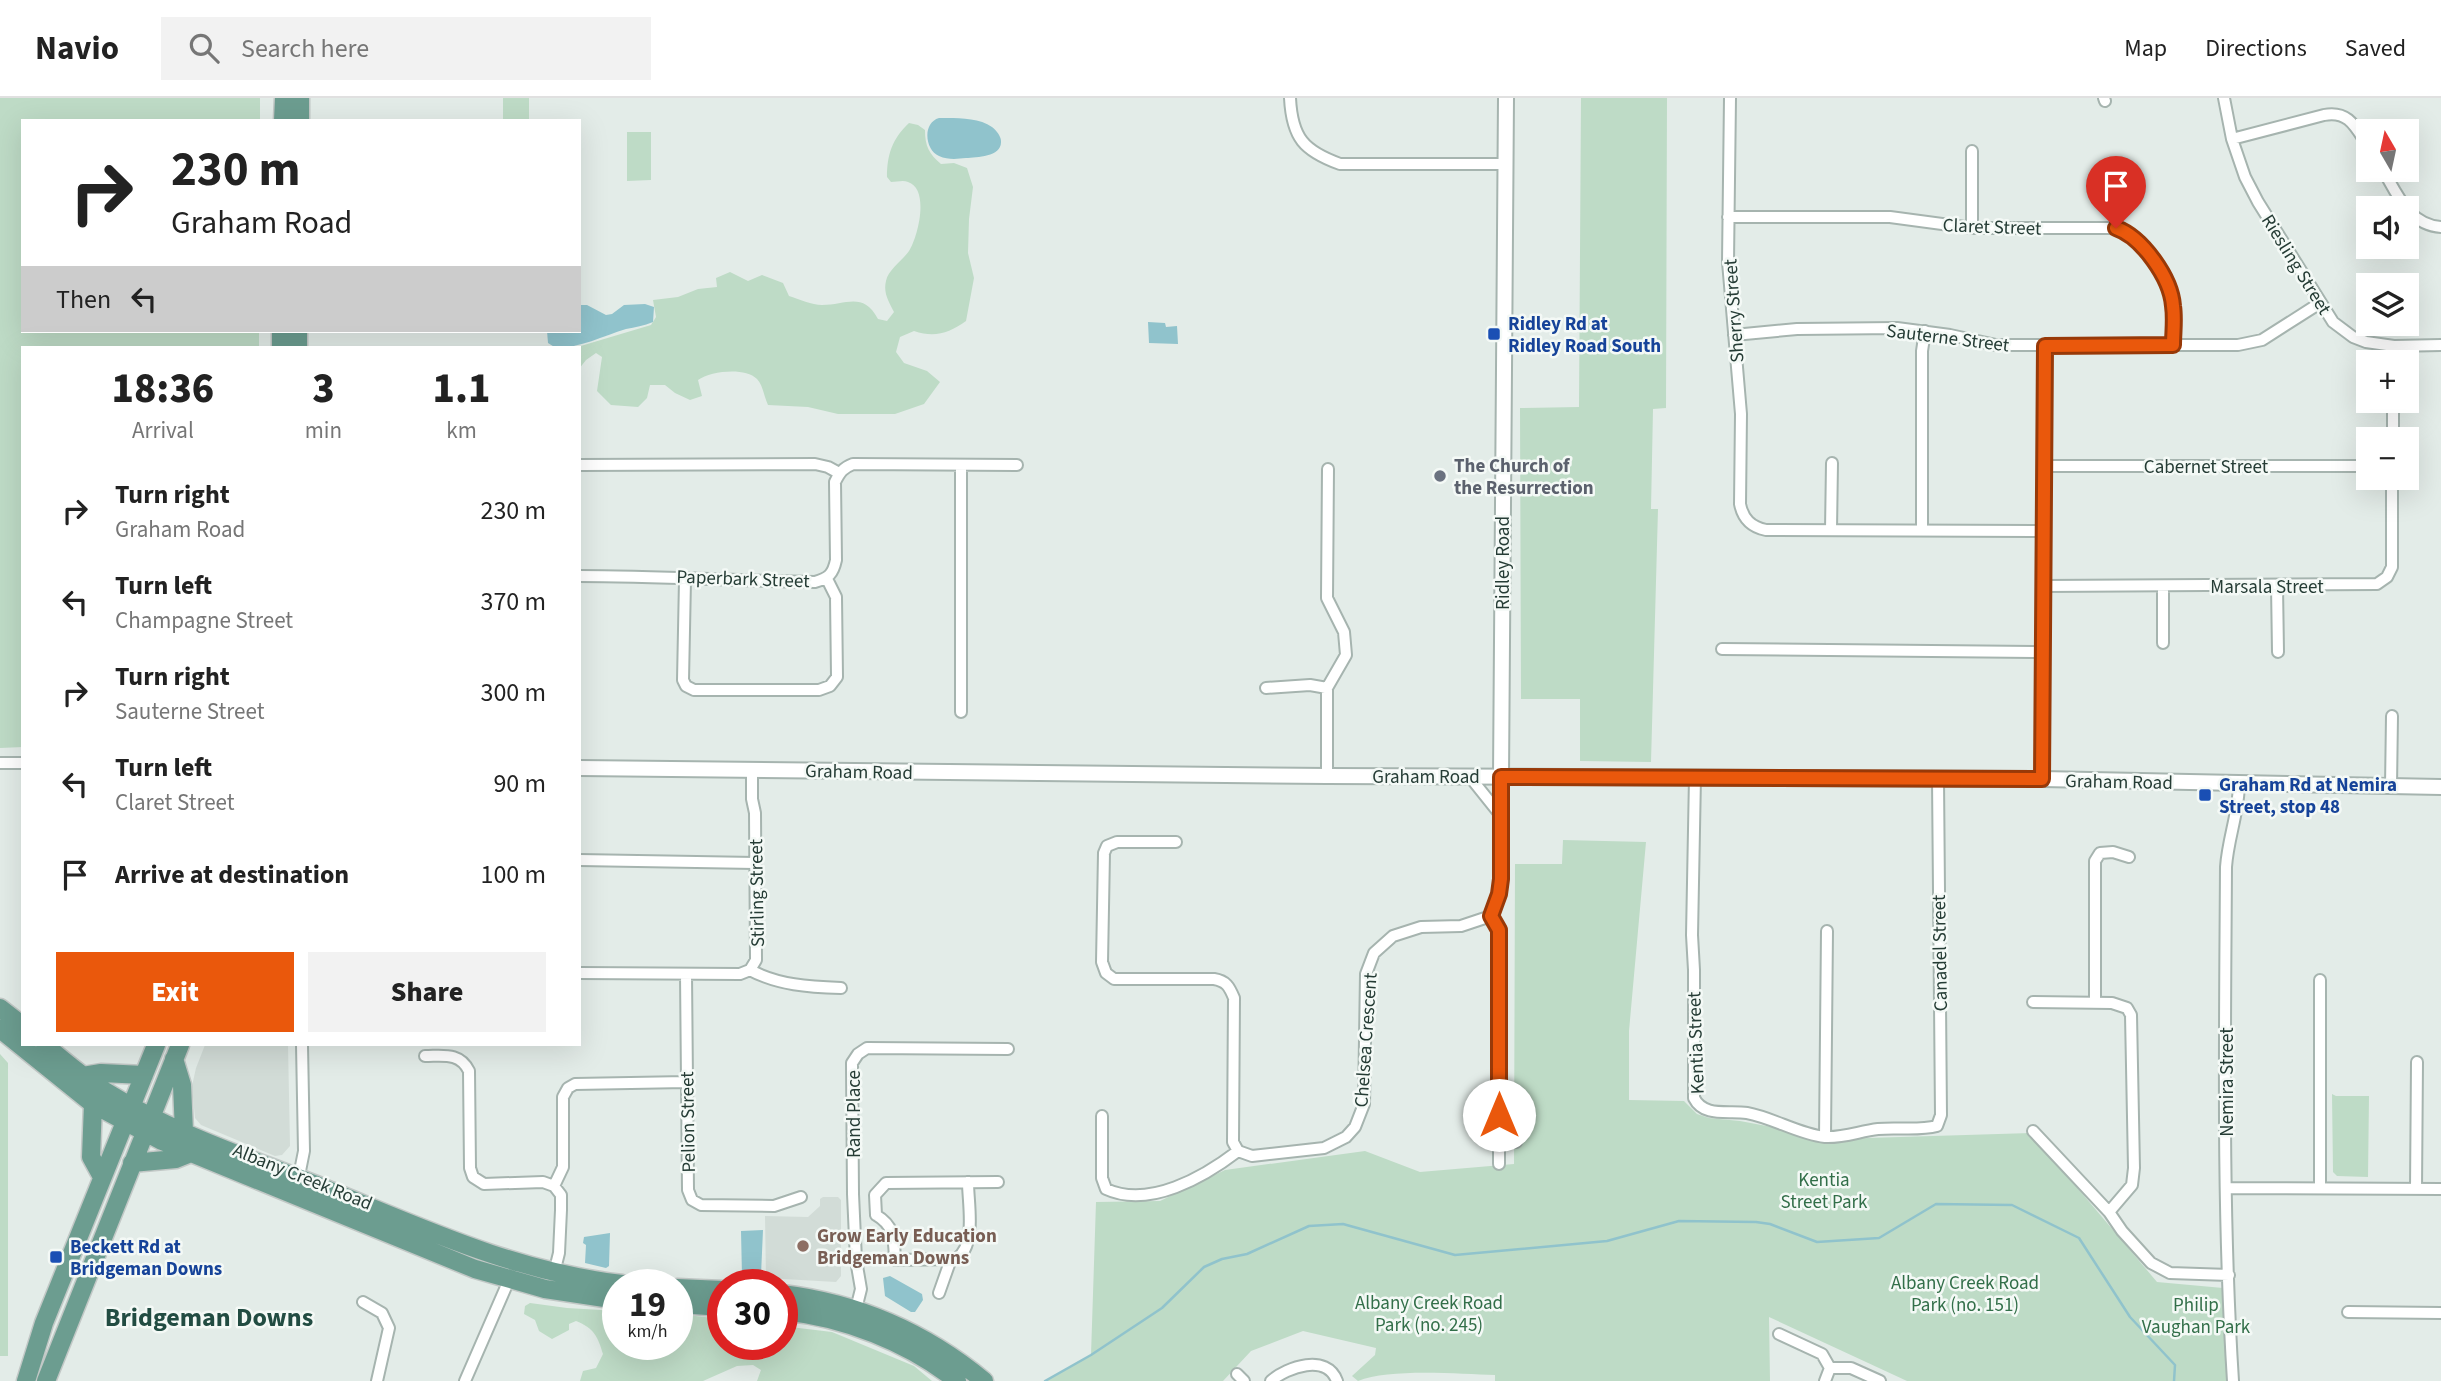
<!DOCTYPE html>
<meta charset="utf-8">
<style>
body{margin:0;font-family:"Source Sans 3",sans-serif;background:#f2f2f2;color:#222;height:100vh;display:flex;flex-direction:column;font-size:26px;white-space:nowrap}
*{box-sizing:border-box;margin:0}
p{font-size:23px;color:#767676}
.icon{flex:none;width:38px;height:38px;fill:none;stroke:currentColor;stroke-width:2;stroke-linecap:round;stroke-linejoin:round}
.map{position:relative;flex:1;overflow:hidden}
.details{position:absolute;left:21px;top:248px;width:560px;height:700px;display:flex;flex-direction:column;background:#fff;border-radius:0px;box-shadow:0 7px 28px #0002}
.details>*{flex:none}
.top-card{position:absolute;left:21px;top:21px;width:560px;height:214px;border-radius:0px;box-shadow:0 7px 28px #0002;background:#fff;color:#222;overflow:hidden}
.needle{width:46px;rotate:351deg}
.tools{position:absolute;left:2356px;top:21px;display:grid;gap:14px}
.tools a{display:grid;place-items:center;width:63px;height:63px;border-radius:0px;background:#fff;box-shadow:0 7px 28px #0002;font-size:35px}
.speed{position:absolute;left:602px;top:1171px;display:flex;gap:14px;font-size:35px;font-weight:700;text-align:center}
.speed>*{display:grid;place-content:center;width:91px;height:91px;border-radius:50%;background:#fff;box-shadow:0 7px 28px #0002;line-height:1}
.speed small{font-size:18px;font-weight:400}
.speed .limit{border:10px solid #d22;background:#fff;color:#111}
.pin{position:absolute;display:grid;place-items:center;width:60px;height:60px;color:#fff;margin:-72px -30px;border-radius:50% 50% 50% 0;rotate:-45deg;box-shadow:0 0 7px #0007}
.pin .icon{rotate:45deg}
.me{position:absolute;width:77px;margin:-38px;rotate:0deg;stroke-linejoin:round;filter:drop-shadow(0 0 5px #0008)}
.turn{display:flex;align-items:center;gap:24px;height:147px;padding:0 35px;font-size:32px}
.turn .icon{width:91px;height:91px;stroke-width:2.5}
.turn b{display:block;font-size:49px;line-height:60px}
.then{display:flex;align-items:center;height:66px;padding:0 35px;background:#0003;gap:14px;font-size:26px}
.eta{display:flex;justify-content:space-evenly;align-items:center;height:119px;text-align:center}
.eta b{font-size:42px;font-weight:800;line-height:49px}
.primary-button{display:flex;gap:14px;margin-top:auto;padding:14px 35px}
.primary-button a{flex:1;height:80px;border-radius:0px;background:#ea580c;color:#fff;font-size:28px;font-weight:800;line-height:80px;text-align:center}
.primary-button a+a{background:#f2f2f2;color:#222}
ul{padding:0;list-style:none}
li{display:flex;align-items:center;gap:21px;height:91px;padding:0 35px}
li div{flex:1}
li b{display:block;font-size:26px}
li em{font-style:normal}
header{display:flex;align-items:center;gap:42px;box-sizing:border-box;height:98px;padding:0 35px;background:#fff;border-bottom:2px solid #e0e0e0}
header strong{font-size:33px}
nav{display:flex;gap:38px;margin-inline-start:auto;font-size:24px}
.search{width:490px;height:63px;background:#f2f2f2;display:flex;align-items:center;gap:18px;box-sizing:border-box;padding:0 24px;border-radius:0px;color:#767676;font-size:26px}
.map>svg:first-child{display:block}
.built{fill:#d2dcd7}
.green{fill:#bedbc6}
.water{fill:#90c3cc}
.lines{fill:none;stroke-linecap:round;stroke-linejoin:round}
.stream{stroke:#90c3cc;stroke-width:2.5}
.minor-casing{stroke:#a6b4af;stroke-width:14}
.tertiary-casing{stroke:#a6b4af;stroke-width:18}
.primary-casing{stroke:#c2c8c6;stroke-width:21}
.minor{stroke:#fff;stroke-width:10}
.tertiary{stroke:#fff;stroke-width:14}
.primary{stroke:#6c9d90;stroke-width:18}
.route-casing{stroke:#983908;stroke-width:18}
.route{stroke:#ea580c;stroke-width:12}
.transit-dot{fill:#1a4fb4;stroke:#f4f9f6;stroke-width:2.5}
.worship-dot{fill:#6b7280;stroke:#f4f9f6;stroke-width:2.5}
.education-dot{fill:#8d6e63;stroke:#f4f9f6;stroke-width:2.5}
.labels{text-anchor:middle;stroke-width:5;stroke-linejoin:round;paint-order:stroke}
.street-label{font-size:19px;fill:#253c35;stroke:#f4f9f6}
.transit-label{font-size:19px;font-weight:bold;fill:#164399;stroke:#f4f9f6;text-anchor:start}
.worship-label{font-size:19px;font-weight:bold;fill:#5b616d;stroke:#f4f9f6;text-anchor:start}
.park-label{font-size:19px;fill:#326f49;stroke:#f4f9f6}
.education-label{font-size:19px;font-weight:bold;fill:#785e54;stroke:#f4f9f6;text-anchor:start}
.district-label{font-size:26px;font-weight:bold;fill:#224c42;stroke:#f4f9f6}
</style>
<header>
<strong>Navio</strong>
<div class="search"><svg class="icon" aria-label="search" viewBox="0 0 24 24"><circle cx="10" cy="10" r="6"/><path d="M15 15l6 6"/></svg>Search here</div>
<nav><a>Map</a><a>Directions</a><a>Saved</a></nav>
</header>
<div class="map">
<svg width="2441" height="1283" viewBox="0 0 2441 1283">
<rect width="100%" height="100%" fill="#e3ece8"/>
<!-- built -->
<path class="built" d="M205 947H288L290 1048 282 1057 275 1058 201 1027 195 1020 192 988 196 970Z
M823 1099H838L841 1102V1178L836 1184 766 1180 765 1118 808 1119 820 1108V1101Z"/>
<!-- green -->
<path class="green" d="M0 0H260V23H23V233H259V250H23V649L0 650Z
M503 0H529V23H503Z
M1581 0H1667L1666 310 1653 311 1651 411H1658L1651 664 1580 663V601H1521L1520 310 1579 309Z
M909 25 918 27 925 32C925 48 929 56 941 66L954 65 967 70 973 89 969 121 968 155 974 180 966 223C949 235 935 240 914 233L900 239 896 254 904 265 927 273 940 284 924 306 895 316H838L808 309 768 307C764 299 763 287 757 281 745 269 711 273 698 282L702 298 690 302 675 295 665 287H650L647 300 638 309 611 307 597 293 602 259 596 255 586 262 579 271V250H574L651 227 656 219 653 202 678 199 698 191 717 189 716 180 730 174 748 183 762 177 783 185 789 198C799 201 812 207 822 207 846 207 863 193 878 221L887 223 894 214C889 204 883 195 886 183 888 172 902 163 909 153 918 139 930 91 908 84 903 82 897 84 891 84L887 79C887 57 892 41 909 25Z
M627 34H651V82L627 83Z
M1563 742 1646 744 1629 933V1002L1684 1003 1697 1016 1709 1020 1740 1023 1835 1041 2031 1035 2157 1184 2223 1190 2229 1283H1907L1769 1219 1770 1283H1495V1277C1459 1276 1389 1270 1358 1283L1352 1278 1375 1257 1376 1250 1303 1233 1251 1253 1223 1283H1045L1091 1257 1096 1104 1160 1103 1225 1072 1365 1053 1420 1074 1514 1066 1515 766H1562Z
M0 956 8 965V1258H0Z
M2332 996 2336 998H2369L2368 1079 2337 1078 2333 1074Z
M530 1205 567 1210 618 1213V1246H677V1216L723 1221V1246H782V1228L832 1234 914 1268 932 1283H757L761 1272 753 1267 737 1268 703 1283H580L583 1273 596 1270 603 1256C598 1239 594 1230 576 1223L569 1226V1232L552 1241 539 1233 535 1222 524 1216 525 1208Z"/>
<!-- water -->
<path class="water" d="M939 20C955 20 978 19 992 29 996 32 1001 38 1001 43 1002 59 977 59 966 60 957 61 948 62 939 58 925 52 922 25 939 20Z
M645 206 654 209 653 224C644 228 635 229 626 231 603 238 580 250 556 250L548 245 547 233H579V207H587L606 217 612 216 624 207Z
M1148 224 1165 225 1166 229 1177 228 1178 246 1149 245Z
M763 1132 761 1177 742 1178 741 1133Z
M610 1135 609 1168 606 1170 585 1165 586 1147 583 1145 584 1139Z
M890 1178 922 1196 923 1202 915 1214H911L885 1198 883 1180Z"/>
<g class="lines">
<!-- stream -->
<path class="stream" d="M1045 1283 1091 1257 1162 1210 1204 1169 1222 1161 1247 1156 1309 1128 1343 1126 1455 1157 1607 1143 1679 1123 1756 1124 1770 1126 1817 1144 1879 1140 1936 1106 2012 1107 2079 1140 2130 1219 2175 1267 2174 1283"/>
<defs>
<path id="minor" d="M1290 0C1292 40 1304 53 1340 66H1505
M1730 0 1728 164 1741 316 1740 406C1743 421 1751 429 1766 432L2044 433
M2104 0 2105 3
M2224 0 2232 41 2245 79 2258 104 2333 224 2353 239 2366 244 2394 248 2441 247
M2232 41 2324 17C2349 12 2356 30 2368 48
M2383 72C2397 96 2409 127 2441 129
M1728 119H1890L1972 130H2116C2141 139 2164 172 2171 197 2176 213 2173 231 2173 247
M1972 130V53
M1734 237 1797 231 1897 230 1950 237 1996 247H2238L2262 242 2320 205
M2394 264V248
M2393 341V303
M579 367 815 366 828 369 839 375
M961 367V614
M2045 368H2368
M1831 432 1832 365
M1922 433V253L1925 233
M579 478C658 478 736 483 815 484 829 480 833 476 836 462L835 384C840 374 843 370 853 366L1017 367
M685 482 683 582 686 588 694 592H819L830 588 837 579 836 499 827 481
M2044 488 2377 486 2387 479 2392 469V380
M2163 488V545
M2277 488 2278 554
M1722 551 2043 554
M1266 590 1310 587 1327 590
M0 665H23
M1327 678V590L1346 557 1344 534 1327 500 1328 371
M1470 679 1502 719
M1695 679 1692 837 1694 872V1000C1704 1020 1729 1012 1747 1015 1774 1020 1798 1036 1825 1039 1844 1040 1860 1033 1878 1031 1898 1029 1918 1033 1937 1028L1941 1017 1938 681
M2042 681 2045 248
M2391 688 2392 618
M1176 744H1117L1107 748 1104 755 1102 864 1106 875 1114 881H1214C1226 883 1229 888 1234 900L1233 1044 1238 1053 1252 1058 1324 1050 1346 1039 1355 1029 1364 1006 1366 876 1374 855 1393 838 1421 829 1461 828 1491 818
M579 762 755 765
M750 872C778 887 809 889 841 890
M579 875 740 876 750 872 756 862 755 715 752 701V672
M686 876 688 1092 692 1102 701 1107 774 1108 801 1099
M2033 904 2112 905 2127 910 2131 917 2134 1070 2132 1087 2109 1114
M2095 904V763L2100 755 2113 754 2129 759
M425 958C443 958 460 954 469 973L470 1070 473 1079 484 1086 543 1084 554 1088 561 1097V1112L559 1155 554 1175
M1102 1018V1080L1106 1091C1149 1111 1204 1079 1238 1053
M2033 1033 2109 1114 2122 1133 2151 1165 2170 1175 2229 1177
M1825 1039 1827 833
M1499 1044H1516
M1499 1066V832L1491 818 1499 796 1501 781V679
M298 1083 304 1053 302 947
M554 1088 563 1069V999L568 990 575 986 686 984
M2226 1090 2441 1091
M2320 1090V882
M2416 1091 2417 964
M876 1117C895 1128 894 1142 895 1162L956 1161C977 1148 968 1106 968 1084
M876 1117 875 1097 886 1085 998 1084
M939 1195 951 1161
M363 1204 382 1215 389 1230 377 1283
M2348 1214 2441 1215
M855 1215 861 1191 856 1162 853 1096 852 965 858 956 867 950 1008 951
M1779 1236 1822 1256 1830 1270
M1237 1276 1244 1283
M465 1283 509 1182
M1271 1283C1287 1269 1327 1255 1337 1283
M1825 1283 1830 1270H1851L1880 1283
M2233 1283C2222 1112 2225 940 2226 769 2228 740 2239 714 2239 685"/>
<path id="tertiary" d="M579 670 1327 678 2042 681 2441 689
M1501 679 1506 0"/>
<path id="primary" d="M283 23 284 0
M300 23V0
M281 250V233
M298 250V233
M0 910 23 928
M0 931 93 1006 162 1043 475 1171 545 1191 618 1202
M45 947C65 964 85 981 108 995 174 1036 249 1060 321 1089 420 1129 515 1174 622 1186
M174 961 182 987 184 1034
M83 978 101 975 144 977
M93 1006 91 1059 102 1079
M132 1065 176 1061 191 1055
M677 1190 723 1192
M782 1196C857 1205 926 1235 984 1283
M677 1206 723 1209
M782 1213C844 1219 908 1244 957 1283
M26 1283 44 1225 156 947
M46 1283 180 947"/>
</defs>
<!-- minor casing -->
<use href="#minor" class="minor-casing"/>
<!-- tertiary casing -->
<use href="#tertiary" class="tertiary-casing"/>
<!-- primary casing -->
<use href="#primary" class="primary-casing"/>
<!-- minor -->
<use href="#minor" class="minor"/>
<!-- tertiary -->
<use href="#tertiary" class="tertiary"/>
<!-- primary -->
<use href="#primary" class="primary"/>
</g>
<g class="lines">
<defs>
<path id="route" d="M1499 1017V832L1491 818 1499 796 1501 781V679L2042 681 2045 248 2173 247C2173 235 2175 221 2173 208 2171 180 2142 139 2116 130"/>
</defs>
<!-- route casing -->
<use href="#route" class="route-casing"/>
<!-- route -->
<use href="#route" class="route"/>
</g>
<!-- markers -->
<g class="transit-dot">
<rect x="1487" y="229" width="14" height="14" rx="3.5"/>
<rect x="2198" y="690" width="14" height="14" rx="3.5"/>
<rect x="49" y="1152" width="14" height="14" rx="3.5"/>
</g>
<circle class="worship-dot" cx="1440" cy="378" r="7"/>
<circle class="education-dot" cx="803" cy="1148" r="7"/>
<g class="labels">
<!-- street labels -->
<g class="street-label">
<text transform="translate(1992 128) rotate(2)" y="7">Claret Street</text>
<text transform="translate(2297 166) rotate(58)" y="7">Riesling Street</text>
<text transform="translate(1733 213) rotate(-94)" y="7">Sherry Street</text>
<text transform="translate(1948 239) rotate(7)" y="7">Sauterne Street</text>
<text x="2206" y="375">Cabernet Street</text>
<text transform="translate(1502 465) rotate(-90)" y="7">Ridley Road</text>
<text transform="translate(743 480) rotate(2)" y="7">Paperbark Street</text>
<text x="2267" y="495">Marsala Street</text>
<text transform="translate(859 673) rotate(1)" y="7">Graham Road</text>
<text x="1426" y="685">Graham Road</text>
<text transform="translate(2119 683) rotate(1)" y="7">Graham Road</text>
<text transform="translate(756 795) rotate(-91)" y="7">Stirling Street</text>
<text transform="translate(1939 855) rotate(-91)" y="7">Canadel Street</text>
<text transform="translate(1365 942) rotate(-86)" y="7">Chelsea Crescent</text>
<text transform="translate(1695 945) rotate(-92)" y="7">Kentia Street</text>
<text transform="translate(2226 984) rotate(-90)" y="7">Nemira Street</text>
<text transform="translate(853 1016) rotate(-90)" y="7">Rand Place</text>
<text transform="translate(687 1024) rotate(-91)" y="7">Pelion Street</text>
<text transform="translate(303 1078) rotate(22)" y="7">Albany Creek Road</text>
</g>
<!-- transit labels -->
<g class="transit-label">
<text x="1508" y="232">Ridley Rd at<tspan x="1508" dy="22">Ridley Road South</tspan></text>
<text x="2219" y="693">Graham Rd at Nemira<tspan x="2219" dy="22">Street, stop 48</tspan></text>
<text x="70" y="1155">Beckett Rd at<tspan x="70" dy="22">Bridgeman Downs</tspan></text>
</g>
<!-- worship labels -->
<g class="worship-label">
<text x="1454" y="374">The Church of<tspan x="1454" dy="22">the Resurrection</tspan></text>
</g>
<!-- park labels -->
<g class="park-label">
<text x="1824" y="1088">Kentia<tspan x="1824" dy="22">Street Park</tspan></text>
<text x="1965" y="1191">Albany Creek Road<tspan x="1965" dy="22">Park (no. 151)</tspan></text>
<text x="1429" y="1211">Albany Creek Road<tspan x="1429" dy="22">Park (no. 245)</tspan></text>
<text x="2196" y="1213">Philip<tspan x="2196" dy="22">Vaughan Park</tspan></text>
</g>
<!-- education labels -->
<g class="education-label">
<text x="817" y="1144">Grow Early Education<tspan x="817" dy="22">Bridgeman Downs</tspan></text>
</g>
<!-- district labels -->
<g class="district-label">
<text x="209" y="1228">Bridgeman Downs</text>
</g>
</g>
</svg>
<div class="tools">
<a><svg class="needle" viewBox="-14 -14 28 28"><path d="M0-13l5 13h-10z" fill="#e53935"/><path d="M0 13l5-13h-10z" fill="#767676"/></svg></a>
<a><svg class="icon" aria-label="sound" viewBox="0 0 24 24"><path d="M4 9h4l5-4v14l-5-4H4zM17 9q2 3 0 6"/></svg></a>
<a><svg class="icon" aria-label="layers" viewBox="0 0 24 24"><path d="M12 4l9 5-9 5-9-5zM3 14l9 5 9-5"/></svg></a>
<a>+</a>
<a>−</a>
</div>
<div class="speed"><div>19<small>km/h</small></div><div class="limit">30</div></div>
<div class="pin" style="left:2116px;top:130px;background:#d93025"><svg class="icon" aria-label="arrive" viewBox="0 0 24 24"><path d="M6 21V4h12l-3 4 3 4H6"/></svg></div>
<svg class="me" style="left:1499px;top:1017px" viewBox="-20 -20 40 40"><circle r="19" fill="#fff"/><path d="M0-13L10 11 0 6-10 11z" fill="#ea580c"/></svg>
<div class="top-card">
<div class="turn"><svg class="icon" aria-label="right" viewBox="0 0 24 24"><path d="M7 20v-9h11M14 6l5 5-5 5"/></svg><div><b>230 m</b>Graham Road</div></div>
<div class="then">Then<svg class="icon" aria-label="left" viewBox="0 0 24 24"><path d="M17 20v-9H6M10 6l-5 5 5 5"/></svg></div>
</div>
<section class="details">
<div class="eta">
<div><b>18:36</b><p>Arrival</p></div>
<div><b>3</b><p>min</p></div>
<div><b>1.1</b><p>km</p></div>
</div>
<ul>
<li><svg class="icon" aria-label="right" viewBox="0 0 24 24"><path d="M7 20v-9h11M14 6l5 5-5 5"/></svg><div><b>Turn right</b><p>Graham Road</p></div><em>230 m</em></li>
<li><svg class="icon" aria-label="left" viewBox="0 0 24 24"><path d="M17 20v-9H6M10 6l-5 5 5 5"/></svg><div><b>Turn left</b><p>Champagne Street</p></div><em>370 m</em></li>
<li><svg class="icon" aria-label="right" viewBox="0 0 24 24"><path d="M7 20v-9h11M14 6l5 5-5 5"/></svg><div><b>Turn right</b><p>Sauterne Street</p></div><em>300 m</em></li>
<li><svg class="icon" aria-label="left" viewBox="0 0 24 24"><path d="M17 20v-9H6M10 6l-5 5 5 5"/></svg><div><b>Turn left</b><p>Claret Street</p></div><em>90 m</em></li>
<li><svg class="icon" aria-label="arrive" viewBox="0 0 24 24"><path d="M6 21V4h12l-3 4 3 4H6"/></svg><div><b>Arrive at destination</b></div><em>100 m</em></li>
</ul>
<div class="primary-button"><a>Exit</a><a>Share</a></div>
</section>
</div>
